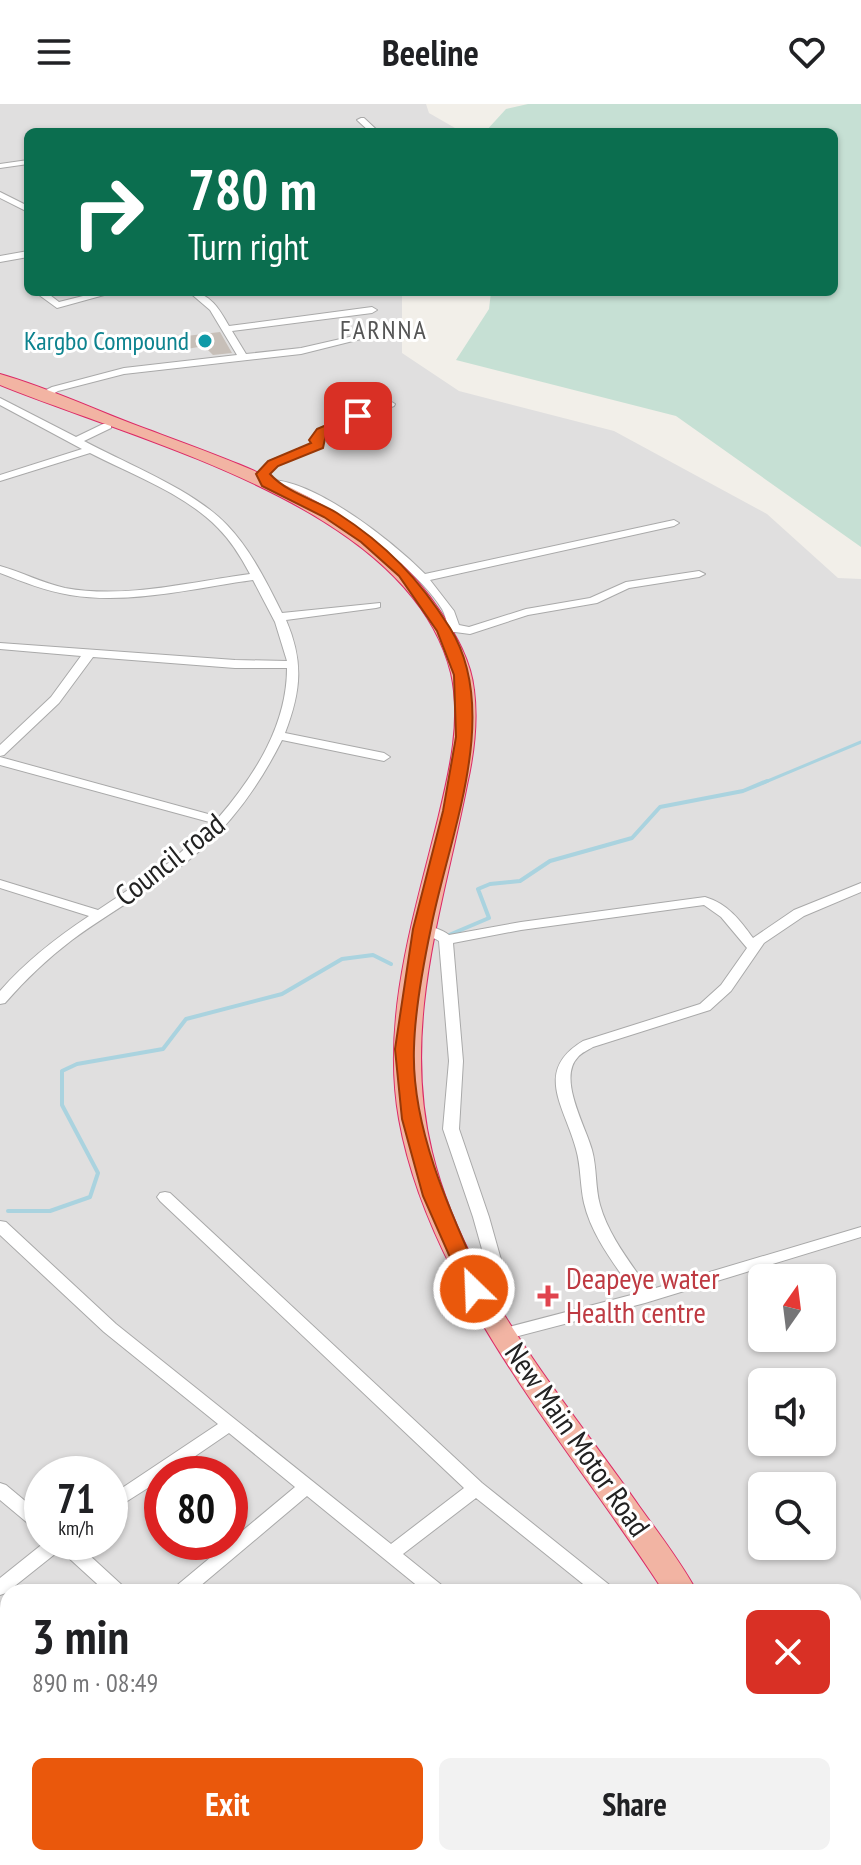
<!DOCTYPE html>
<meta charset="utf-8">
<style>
body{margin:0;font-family:"PT Sans Narrow",sans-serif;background:#f2f2f2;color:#202124;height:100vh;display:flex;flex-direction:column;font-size:30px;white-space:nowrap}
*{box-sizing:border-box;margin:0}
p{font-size:26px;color:#757577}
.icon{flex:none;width:44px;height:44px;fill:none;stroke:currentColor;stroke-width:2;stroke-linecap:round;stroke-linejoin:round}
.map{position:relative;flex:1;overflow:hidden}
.sheet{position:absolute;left:0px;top:1480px;width:862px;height:282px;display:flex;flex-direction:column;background:#fff;border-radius:24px 24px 0 0;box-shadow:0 2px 6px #0004}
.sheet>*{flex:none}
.hud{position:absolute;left:24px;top:24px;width:814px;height:168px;border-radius:12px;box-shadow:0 2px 6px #0004;background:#0b6e4f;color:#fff;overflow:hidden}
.needle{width:52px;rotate:14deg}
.tools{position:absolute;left:748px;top:1160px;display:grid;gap:16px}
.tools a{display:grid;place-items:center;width:88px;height:88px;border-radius:12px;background:#fff;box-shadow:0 2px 6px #0004;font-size:40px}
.speed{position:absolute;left:24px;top:1352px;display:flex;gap:16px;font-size:40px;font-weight:700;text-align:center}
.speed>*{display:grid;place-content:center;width:104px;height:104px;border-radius:50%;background:#fff;box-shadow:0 2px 6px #0004;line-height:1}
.speed small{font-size:20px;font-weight:400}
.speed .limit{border:12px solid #d22;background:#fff;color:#111}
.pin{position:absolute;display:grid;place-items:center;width:68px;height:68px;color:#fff;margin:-34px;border-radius:16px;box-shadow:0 4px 12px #0006}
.me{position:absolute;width:88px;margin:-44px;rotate:336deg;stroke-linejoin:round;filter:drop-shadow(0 0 6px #0008)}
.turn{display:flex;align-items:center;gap:28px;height:168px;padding:0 32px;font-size:36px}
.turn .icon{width:104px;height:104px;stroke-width:2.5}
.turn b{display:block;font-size:56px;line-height:68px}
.round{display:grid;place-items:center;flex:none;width:84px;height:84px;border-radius:12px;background:#f2f2f2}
.headline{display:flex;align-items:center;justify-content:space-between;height:136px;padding:0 32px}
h1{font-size:48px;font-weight:700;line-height:60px}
.primary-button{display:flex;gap:16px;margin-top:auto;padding:16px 32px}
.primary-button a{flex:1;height:92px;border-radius:12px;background:#ea580c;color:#fff;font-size:32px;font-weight:700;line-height:92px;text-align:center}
.primary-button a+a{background:#f2f2f2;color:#202124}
header{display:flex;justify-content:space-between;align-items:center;height:104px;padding:0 32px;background:#fff;font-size:36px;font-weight:700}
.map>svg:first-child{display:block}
.residential{fill:#e0dfdf;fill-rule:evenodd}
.wetland{fill:#c6e0d4}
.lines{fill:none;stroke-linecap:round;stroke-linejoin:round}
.stream-far1{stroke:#aad3df;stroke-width:3}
.stream{stroke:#aad3df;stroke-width:4}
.building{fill:#c7bfb8}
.minor-casing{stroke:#a9a9a9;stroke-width:2}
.trunk-casing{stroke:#dc2a67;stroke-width:2}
.minor{fill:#fff;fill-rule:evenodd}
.trunk{fill:#f2b4a3;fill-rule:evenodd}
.route{fill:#ea580c;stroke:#983908;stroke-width:2}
.culture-dot{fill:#0f9aa8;stroke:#fff;stroke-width:3}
.health-dot{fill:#e0444e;stroke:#fff;stroke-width:3}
.labels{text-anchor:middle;stroke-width:6;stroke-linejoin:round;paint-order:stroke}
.far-neighbourhood-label{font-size:26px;letter-spacing:2px;fill:#555;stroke:#fff}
.far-culture-label{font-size:26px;fill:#0d838f;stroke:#fff;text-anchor:end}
.street-label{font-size:30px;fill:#222;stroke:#fff}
.health-label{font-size:30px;fill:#be3a42;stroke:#fff;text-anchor:start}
</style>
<header><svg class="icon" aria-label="menu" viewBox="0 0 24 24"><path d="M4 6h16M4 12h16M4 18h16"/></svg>Beeline<svg class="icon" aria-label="heart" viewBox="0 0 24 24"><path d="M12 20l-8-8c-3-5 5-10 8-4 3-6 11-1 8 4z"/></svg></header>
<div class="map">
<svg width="861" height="1761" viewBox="0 0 861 1761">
<rect width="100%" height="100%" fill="#f2efe9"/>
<!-- residential -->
<path class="residential" d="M0 0H426L429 9 462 28H28V188H402V249L459 287 614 327 767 410 838 474 861 475V1761H0ZM762 1174H822V1234H762ZM762 1278H822V1338H762ZM42 1370H110V1438H42ZM162 1370H230V1438H162ZM762 1382H822V1442H762ZM8 1488H854V1754H8Z"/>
<!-- wetland -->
<path class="wetland" d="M528 0H861V443L676 312 456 256 489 205 491 188H834V28H485L506 5Z"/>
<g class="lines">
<!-- stream-far1 -->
<path class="stream-far1" d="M763 679 861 638"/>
<!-- stream -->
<path class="stream" d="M449 831 489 814 478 785 490 780 520 777 550 757 632 734 660 703 743 687 767 677
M8 1107H50L90 1093 98 1069 62 1001V967L77 960 163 945 186 915 282 890 342 855 373 851 391 860"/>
</g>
<!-- building -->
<path class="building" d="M220 228 232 249 213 251 204 242 187 245 178 233Z"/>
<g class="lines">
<defs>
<path id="minor" d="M361 14H364L379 28H370L357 16Z
M28 56V60L0 64V60Z
M0 88 28 102V108L0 94Z
M28 147V153L0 158V152Z
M35 188H46L59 198 99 188H115L57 204Z
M189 188C210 188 220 206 229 222L372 203 377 206 372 209 232 227 246 250 301 244 380 226 385 229 301 250 124 270 58 287 46 294H38V290L52 283 124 264 237 251 210 206Z
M0 294 76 333 103 320H111V324L84 337C127 360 194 386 227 421 251 446 267 479 282 509L380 499V503L376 504 286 516C304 558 301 587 285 629L384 649 390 653 384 657 282 636C262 676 236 714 203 744 163 780 115 804 72 836 47 855 26 875 5 899L0 900V887C26 857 56 834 89 812L0 784V776L98 806 170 758 213 719 0 661V653L219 713C255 671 287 621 287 564H235L93 553 59 599 4 651 0 652V641L51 593 81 552 0 545V539L235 556 287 557 275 518 253 476C194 484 130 501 70 491 46 487 23 478 0 469V462C22 468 42 479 65 484 125 495 190 478 250 470 241 453 231 437 218 424 184 389 132 371 90 349L0 377V371L82 345 0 301Z
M390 297 395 300 394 302 325 329 321 336 322 343 277 361 269 370 273 376C319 379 393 438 425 470L674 416 679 419 674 422 430 476 454 507 459 521 469 523 526 505 590 494 626 478 699 467 705 470 699 473 629 484 597 499 528 511 470 530 455 528 441 529V525L448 522C446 516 445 510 442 505 419 466 330 398 288 384 280 382 271 382 263 381L258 370 269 357 312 340 311 336 317 325Z
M861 779V788L804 812 764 839 731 887 710 906 593 943C588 946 581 949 578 953 557 974 586 1023 592 1046 597 1064 595 1083 600 1101 609 1133 631 1159 649 1186L861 1123V1133L645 1199 503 1236 497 1234 495 1230 497 1226 635 1190C616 1162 592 1133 584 1099 580 1081 581 1062 576 1045 565 1003 533 967 583 937L700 900 721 881 747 844 721 813 704 801 521 826 453 839 463 957 459 1025 489 1113 503 1163 499 1174 480 1189H468L466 1185 486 1167 487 1163 473 1113 443 1025 449 957 439 837C432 832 420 832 414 825L416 822C426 820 441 825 449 831L521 818 705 793C728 800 740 816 753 834L794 806Z
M165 1088 170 1089 482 1379 612 1483 615 1488H593L476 1394 403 1450 444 1483 447 1488H425L307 1392 193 1488H172L175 1483 295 1383 229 1329 169 1370H162V1375L110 1408V1392L218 1320 104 1228 0 1131V1117L6 1118 116 1220 391 1440 464 1384 160 1097 157 1093 160 1089Z
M0 1379 6 1381 42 1411V1428L36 1426 0 1396Z
M45 1438H75L124 1483 127 1488H106L60 1446 6 1489 0 1491V1474Z
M861 1540V1556L854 1558V1542Z
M8 1626V1645L0 1648V1629Z
M762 1754H785L789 1761H766Z"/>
<path id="trunk" d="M0 270C50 284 99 308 149 326 257 366 373 406 440 507 456 531 471 557 474 586 478 617 474 650 467 681 443 804 401 922 432 1048 464 1181 563 1293 639 1402 659 1430 681 1458 697 1488H664C572 1345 429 1185 399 1015 381 915 414 812 438 715 449 669 462 617 451 569 410 402 139 338 0 281Z
M854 1721 861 1724V1761H830L827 1754H854Z"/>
</defs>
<!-- minor casing -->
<use href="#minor" class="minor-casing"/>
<!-- trunk casing -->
<use href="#trunk" class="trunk-casing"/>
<!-- minor -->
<use href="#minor" class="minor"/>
<!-- trunk -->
<use href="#trunk" class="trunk"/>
</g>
<!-- route -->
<path class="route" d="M354 309 365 312 326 330 323 344 278 362 270 370C287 389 316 396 337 409 387 441 419 475 450 524 503 609 448 735 431 824 423 862 415 905 414 944 411 1026 452 1112 485 1185L482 1190H467L464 1185 423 1092 402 1015 395 945 413 825 443 707 456 633 454 571 437 527 399 472 361 438 324 413 262 382 256 370 268 357 311 339 309 336 317 325Z"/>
<!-- markers -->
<circle class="culture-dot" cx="205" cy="237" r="8"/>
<path class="health-dot" d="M544 1180h8v8h8v8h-8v8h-8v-8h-8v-8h8z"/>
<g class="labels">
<!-- far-neighbourhood labels -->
<g class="far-neighbourhood-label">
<text x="384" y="235">FARNNA</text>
</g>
<!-- far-culture labels -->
<g class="far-culture-label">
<text x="189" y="246">Kargbo Compound</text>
</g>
<!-- street labels -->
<g class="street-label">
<text transform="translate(170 756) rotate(-38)" y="10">Council road</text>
<text transform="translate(577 1336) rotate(55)" y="10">New Main Motor Road</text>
</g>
<!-- health labels -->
<g class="health-label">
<text x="566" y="1185">Deapeye water<tspan x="566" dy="34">Health centre</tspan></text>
</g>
</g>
</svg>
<div class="tools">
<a><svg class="needle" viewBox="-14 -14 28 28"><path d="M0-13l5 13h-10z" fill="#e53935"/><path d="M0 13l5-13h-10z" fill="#757577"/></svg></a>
<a><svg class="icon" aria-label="sound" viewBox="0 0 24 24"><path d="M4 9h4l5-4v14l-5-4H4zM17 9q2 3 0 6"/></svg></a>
<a><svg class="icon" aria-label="search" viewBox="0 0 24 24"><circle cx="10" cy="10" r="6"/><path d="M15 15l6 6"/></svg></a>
</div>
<div class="speed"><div>71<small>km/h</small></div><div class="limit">80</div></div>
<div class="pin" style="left:358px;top:312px;background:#d93025"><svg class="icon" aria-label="arrive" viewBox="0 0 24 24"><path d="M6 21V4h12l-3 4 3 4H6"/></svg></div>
<svg class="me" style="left:474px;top:1185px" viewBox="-20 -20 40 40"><circle r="17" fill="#ea580c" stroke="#fff" stroke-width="3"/><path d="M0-11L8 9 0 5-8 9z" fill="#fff"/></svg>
<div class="hud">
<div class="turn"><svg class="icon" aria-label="right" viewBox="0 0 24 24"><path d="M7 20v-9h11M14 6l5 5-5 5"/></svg><div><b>780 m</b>Turn right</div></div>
</div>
<section class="sheet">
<div class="headline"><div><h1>3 min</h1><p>890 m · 08:49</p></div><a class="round" style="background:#d93025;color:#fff"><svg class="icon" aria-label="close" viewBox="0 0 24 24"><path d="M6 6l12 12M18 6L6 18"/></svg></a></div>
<div class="primary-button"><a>Exit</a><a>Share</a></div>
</section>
</div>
